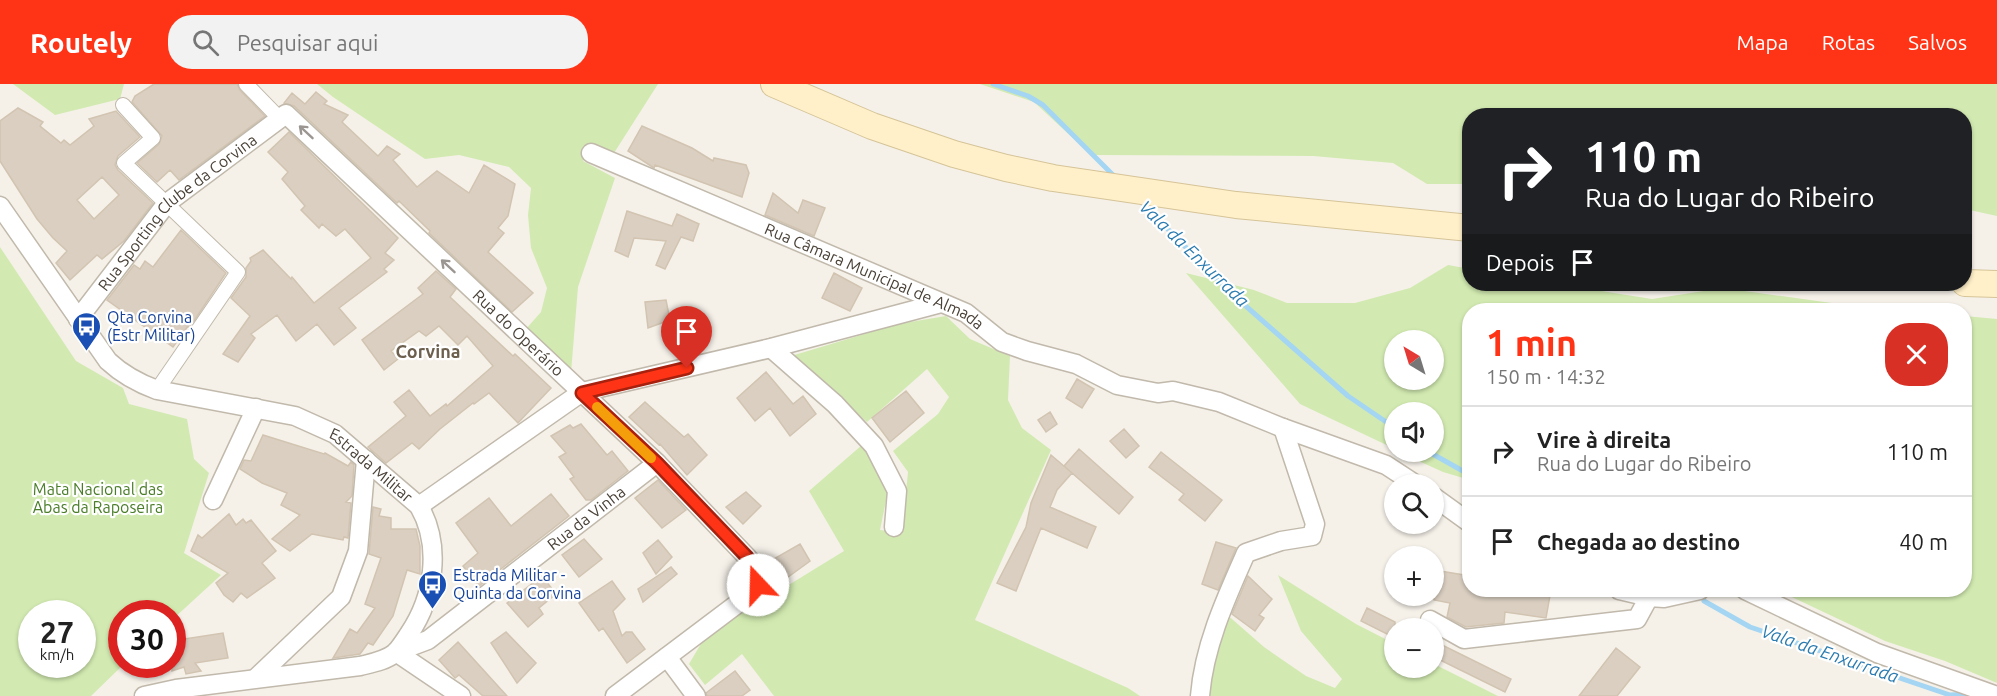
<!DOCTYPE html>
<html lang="pt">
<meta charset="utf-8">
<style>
body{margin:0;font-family:Ubuntu,sans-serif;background:#f2f2f2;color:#222;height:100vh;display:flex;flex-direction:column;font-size:22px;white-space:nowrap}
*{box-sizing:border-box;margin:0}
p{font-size:20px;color:#767676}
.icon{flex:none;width:33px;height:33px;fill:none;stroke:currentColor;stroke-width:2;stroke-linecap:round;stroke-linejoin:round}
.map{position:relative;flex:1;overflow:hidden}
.panel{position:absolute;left:1462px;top:219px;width:510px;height:294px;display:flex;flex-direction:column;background:#fff;border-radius:24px;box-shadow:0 2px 4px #0004}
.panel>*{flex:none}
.guide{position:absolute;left:1462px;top:24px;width:510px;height:183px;border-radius:24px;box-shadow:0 2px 4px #0004;background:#202124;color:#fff;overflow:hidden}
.needle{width:39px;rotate:322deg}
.buttons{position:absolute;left:1384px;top:246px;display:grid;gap:12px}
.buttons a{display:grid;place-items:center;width:60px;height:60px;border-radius:50%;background:#fff;box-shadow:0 2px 4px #0004;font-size:30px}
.speed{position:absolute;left:18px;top:516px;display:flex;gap:12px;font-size:30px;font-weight:700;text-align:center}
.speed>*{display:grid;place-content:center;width:78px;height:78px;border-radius:50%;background:#fff;box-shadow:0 2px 4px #0004;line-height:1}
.speed small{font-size:15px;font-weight:400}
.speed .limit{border:9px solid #d22;background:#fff;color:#111}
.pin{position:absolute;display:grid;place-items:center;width:51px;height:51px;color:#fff;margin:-62px -26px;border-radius:50% 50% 50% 0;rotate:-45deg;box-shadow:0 0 6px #0007}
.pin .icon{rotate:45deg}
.me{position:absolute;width:66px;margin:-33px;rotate:339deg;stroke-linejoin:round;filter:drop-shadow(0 0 4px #0008)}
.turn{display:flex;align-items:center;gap:21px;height:126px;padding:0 24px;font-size:27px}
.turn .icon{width:78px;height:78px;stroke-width:2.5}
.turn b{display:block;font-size:42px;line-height:51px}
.then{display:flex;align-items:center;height:57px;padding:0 24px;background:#0003;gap:12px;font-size:22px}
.round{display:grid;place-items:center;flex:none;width:63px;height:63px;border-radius:24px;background:#f2f2f2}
.headline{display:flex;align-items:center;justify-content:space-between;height:102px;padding:0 24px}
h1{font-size:36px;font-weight:600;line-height:45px;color:#ff3316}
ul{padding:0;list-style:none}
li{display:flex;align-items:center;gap:18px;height:90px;padding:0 24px;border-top:2px solid #e0e0e0}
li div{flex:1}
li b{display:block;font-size:22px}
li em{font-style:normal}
header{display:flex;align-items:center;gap:36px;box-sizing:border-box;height:84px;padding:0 30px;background:#ff3316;color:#fff}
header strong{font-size:28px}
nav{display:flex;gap:33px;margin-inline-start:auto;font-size:21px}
.search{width:420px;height:54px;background:#f2f2f2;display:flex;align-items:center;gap:15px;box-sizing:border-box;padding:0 21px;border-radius:24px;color:#767676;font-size:22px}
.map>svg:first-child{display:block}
.green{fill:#d2eab1;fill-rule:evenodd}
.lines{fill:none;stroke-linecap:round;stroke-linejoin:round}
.stream{stroke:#a4d5f2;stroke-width:5}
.building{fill:#dacfc1;stroke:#d2c4b1;stroke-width:1.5;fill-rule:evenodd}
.pedestrian-casing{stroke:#c1b9ab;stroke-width:16}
.minor-casing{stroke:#c1b9ab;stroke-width:21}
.secondary-casing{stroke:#d6c498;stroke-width:28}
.pedestrian{stroke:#fff;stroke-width:14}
.minor{stroke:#fff;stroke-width:18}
.secondary{stroke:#fff0c9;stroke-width:26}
.oneway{stroke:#9b9691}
.route-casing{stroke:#a6210e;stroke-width:15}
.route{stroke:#ff3316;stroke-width:10}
.slow{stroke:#f59e0b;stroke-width:10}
.labels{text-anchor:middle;stroke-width:4.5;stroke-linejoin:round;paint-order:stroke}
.street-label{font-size:16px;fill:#494137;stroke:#fff}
.transit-label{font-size:16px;fill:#164399;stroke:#fff;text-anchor:start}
.park-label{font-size:16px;fill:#4a7d28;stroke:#fff}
.water-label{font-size:18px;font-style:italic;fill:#2b7bb0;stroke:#fff}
.neighbourhood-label{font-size:18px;font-weight:bold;fill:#6c5f4e;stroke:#fff}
</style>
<header>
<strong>Routely</strong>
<div class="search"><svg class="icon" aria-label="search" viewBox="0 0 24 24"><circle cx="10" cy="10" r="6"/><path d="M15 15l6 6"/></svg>Pesquisar aqui</div>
<nav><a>Mapa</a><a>Rotas</a><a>Salvos</a></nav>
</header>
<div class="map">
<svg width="1997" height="612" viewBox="0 0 1997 612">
<rect width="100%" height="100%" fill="#f5f1e9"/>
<!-- green -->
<path class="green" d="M13 0H124L120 15 55 31Z
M317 0H658L614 69 590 59 583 77 615 94 578 203 571 289 525 246 541 228 547 204 531 164 528 131 531 104 509 83 459 71 425 75 333 13Z
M980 0H1997V132L1965 125V32H1470V100H1427L1393 79 1313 72 1091 71 1034 18Z
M0 163 76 277 123 304 129 320 187 335 194 375 209 389 184 469 221 491 173 535 172 530H122V580L123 581 91 612H0ZM32 530H82V580H32Z
M1448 181 1470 185V200H1557L1652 215 1723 204 1853 222 1899 226H1569L1551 225 1550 226H1470V396L1443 388 1399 368H1434V328H1395V365L1300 320 1186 189 1254 206 1287 219H1355L1410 204ZM1434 256V296H1395V256Z
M946 232 970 255 1010 272 1008 316 1022 344 1051 366 975 536 1128 604 1140 612H774L742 570 705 601 689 580 702 558 732 532 787 502 844 467 809 407 862 361 889 402 880 446 902 449 908 388 893 367 938 330 949 313 927 285 867 338 791 272 898 240Z
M1965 232 1997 235V599L1945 577 1885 557 1777 506H1965Z
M1278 491 1356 540 1395 560V584H1434V580L1498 612H1209L1208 603 1224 528 1264 563 1306 592 1335 604 1342 595 1301 547Z"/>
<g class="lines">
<!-- stream -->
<path class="stream" d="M993 0 1028 12 1043 21 1115 93
M1139 116 1231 209 1348 312 1395 344
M1429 368 1470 391
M1704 517 1750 543 1950 611 1971 610"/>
</g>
<!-- building -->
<path class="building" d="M154 0H237L240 6 265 32 179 96 170 86 157 98 137 79 159 60 162 52 132 18 135 12Z
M316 8 327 17 324 20 348 31 342 38 378 72 387 62 400 70 393 76 417 103 437 87 469 109 484 81 515 100 508 132 498 144 504 149 488 168 533 209 512 228 429 149 430 147 399 117 397 119 294 22 284 19 292 9 305 20Z
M18 24 43 38 40 42 61 59 64 56 70 61 94 42 89 35 116 27 140 53 118 72 115 81 118 86 153 119 124 157 102 175 97 171 70 196 56 179 67 167 53 154 37 135 0 77V37ZM102 93 119 111 94 135 77 116Z
M642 42 692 64 713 77 714 74 746 81 749 89 742 113 655 81 654 84 628 67Z
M289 48 398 154 385 169 394 176 384 185 387 188 339 224 356 244 334 261 317 240 296 257 277 231 251 250 255 254 238 278 223 270 250 232 231 214 246 193V184L251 177 250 174 263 166 291 195 292 193 314 219 371 174 345 145 336 152 322 140 319 144 301 126 305 122 282 95 288 88 268 68Z
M773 109 798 129 803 116 825 124 814 152 765 131Z
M627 127 672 142 677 130 699 140 693 157 681 153 665 185 656 181 666 157 634 154 628 173 615 167Z
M181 146 226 189 190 243 188 242 173 263 107 216 134 181 140 185 145 177 153 183Z
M436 187 456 205 450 213 513 272 515 270 551 304 518 339 489 309 474 320 473 319 440 345 419 365 412 359 386 379 368 363 406 332 394 318 409 306 430 332 446 320 447 322 493 282 467 252 458 261 439 242 426 252 419 247 391 267 398 275 384 286 362 256 423 210 418 204Z
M834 189 862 204 850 227 822 214Z
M666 216 670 236 648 244 645 218Z
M766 288 793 320 803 312 816 330 790 352 770 324 755 337 737 314Z
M1077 295 1094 305 1082 324 1066 314Z
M906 307 924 329 890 358 872 334Z
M645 318 684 353 688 350 707 371 687 391 660 360 659 361 629 333Z
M1050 328 1057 340 1046 348 1038 336Z
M581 340 607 371 612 367 628 387 591 416H586L570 395 574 393 559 373 566 369 551 352 570 341 573 344Z
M1124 345 1139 362 1126 374 1110 357Z
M263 351 324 370 325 369 348 382 351 378 354 381 352 412 346 418 351 419 348 454 344 453 343 456 312 450 290 467 272 455 300 431 281 421 287 409 262 399 240 385 244 376 251 377Z
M1079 365 1133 413 1119 430 1064 382Z
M1161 368 1222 416 1205 437 1179 416 1184 410 1149 383Z
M1051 371 1072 389 1057 406 1050 423 1096 443 1087 464 1041 444 1016 507 997 499 1026 443 1031 419Z
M658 396 686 426 662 444 635 414Z
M746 408 761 422 743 440 726 423Z
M551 410 569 432 479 502 463 482 478 469 456 439 489 414 511 442Z
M373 423 381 425 379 432 391 434V445H416L420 462V490L407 486 393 532 373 561 368 559 360 570 333 574 350 545 357 549 375 524 365 520 381 474 369 470Z
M229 430 236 441 243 435 246 439 251 436 276 467 262 479 275 494 247 514 241 509 233 518 224 511 216 499 228 489 191 467 198 451 202 454Z
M584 455 602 475 579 493 562 471Z
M658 456 672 473 656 490 643 469Z
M1216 458 1236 464 1218 506 1202 500Z
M800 460 810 477 784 496 772 476Z
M671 483 677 490 643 518 638 505Z
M1434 486 1470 492V506H1551L1546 534 1505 528 1504 539 1466 543 1447 533 1450 519 1434 516Z
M542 492 556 510 539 524 543 530 528 543 507 519Z
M1248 492 1272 515 1259 531 1264 534 1255 547 1232 530Z
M612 497 625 515 613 527 622 552 626 548H632L645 565 627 579 603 544 599 547 579 519Z
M1367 524 1395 538V554L1361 537Z
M506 548 536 579 517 599 491 559Z
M223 549 228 574 195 579 201 587 186 590 184 583 172 587V565L178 563 176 555 178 556Z
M1434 557 1511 595 1505 608 1434 573Z
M458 558 507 612H483L459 591 455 594 439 576Z
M1616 564 1640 583 1617 612H1579Z
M735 587 750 606 742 612H707L706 609Z"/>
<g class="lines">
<defs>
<path id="pedestrian" d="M246 0 280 35
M123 21 153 54 124 79 238 188 157 306"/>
<g id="minor">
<path id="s1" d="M591 69 966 229 1002 258 1027 267 1076 280 1117 301 1158 309 1173 307 1219 318 1283 344 1386 381 1415 400"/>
<path id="s2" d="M0 122 108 277C123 291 138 299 157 306L295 332 335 350 419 422C442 462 434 513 409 550 405 556 400 564 395 569 385 577 372 579 360 582L176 605 144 612"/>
<path id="s3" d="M78 235 167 119 286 30 657 379 747 473 757 486 758 501 749 511 615 612"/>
<path d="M771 264 835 320 874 362 897 407 894 443"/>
<path d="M1434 413 1470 439"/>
<path d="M213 416 256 324"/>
<path d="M419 422 582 308 771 264 941 219"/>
<path d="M1619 506 1649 513"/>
<path d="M1745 506 1877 569 1997 612"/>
<path d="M1430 536 1464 555 1637 535 1649 513 1664 514 1700 506"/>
<path id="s4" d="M396 568 428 556 657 379"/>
<path d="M396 568 461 612"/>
<path d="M667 573 696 612"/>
<path d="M256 594 341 513 358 467 366 376"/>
<path d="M1200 612C1204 562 1226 514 1246 469L1281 457 1312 452 1315 440 1283 344"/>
</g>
<path id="secondary" d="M774 0 872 42 954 70 1006 84 1053 94 1236 121 1470 144
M1965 199 1997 200"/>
</defs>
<!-- pedestrian casing -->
<use href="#pedestrian" class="pedestrian-casing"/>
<!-- minor casing -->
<use href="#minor" class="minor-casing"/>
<!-- secondary casing -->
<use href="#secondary" class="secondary-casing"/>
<!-- pedestrian -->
<use href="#pedestrian" class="pedestrian"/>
<!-- minor -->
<use href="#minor" class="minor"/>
<!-- secondary -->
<use href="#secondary" class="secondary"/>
</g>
<!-- one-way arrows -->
<defs><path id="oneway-shaft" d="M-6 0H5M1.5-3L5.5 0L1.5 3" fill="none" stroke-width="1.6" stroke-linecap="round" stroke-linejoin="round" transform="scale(1.5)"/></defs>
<g class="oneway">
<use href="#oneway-shaft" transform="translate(306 48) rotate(-137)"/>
<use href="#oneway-shaft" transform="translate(448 182) rotate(-137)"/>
</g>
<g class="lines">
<defs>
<path id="route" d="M687 284 582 309 657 379 747 473 757 486 758 501"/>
</defs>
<!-- route casing -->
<use href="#route" class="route-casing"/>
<!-- route -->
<use href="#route" class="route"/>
<!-- slow -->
<path class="slow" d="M597 323 651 374"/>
</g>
<!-- icons -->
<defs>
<symbol id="bus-pin" viewBox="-11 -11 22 30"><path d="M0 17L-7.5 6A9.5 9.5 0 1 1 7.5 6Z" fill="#1a4fb4" stroke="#fff"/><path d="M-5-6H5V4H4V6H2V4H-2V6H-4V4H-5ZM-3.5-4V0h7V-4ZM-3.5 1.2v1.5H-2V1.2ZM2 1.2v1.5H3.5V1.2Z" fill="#fff"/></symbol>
</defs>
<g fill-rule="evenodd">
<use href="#bus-pin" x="70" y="226" width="33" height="45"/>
<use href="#bus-pin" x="416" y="484" width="33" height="45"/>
</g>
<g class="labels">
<!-- street labels -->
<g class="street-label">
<text dy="6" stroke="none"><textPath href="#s3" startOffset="147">Rua Sporting Clube da Corvina</textPath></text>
<text dy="6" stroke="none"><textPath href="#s1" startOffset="309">Rua Câmara Municipal de Almada</textPath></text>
<text dy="6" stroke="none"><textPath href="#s3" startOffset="614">Rua do Operário</textPath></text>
<text dy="6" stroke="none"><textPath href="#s2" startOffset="478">Estrada Militar</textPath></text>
<text dy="6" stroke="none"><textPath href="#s4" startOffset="234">Rua da Vinha</textPath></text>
</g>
<!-- transit labels -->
<g class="transit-label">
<text x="107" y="239">Qta Corvina<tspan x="107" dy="18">(Estr Militar)</tspan></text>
<text x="453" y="497">Estrada Militar -<tspan x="453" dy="18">Quinta da Corvina</tspan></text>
</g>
<!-- park labels -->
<g class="park-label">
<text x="98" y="411">Mata Nacional das<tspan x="98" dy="18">Abas da Raposeira</tspan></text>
</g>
<!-- water labels -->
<g class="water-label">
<text transform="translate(1194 170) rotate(44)" y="6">Vala da Enxurrada</text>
<text transform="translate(1830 570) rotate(19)" y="6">Vala da Enxurrada</text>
</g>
<!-- neighbourhood labels -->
<g class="neighbourhood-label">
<text x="428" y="274">Corvina</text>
</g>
</g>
</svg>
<div class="buttons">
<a><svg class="needle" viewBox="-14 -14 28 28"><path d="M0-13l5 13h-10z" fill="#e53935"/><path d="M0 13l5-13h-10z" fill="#767676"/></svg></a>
<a><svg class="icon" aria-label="sound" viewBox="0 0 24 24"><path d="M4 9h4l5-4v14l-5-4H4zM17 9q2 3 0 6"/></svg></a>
<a><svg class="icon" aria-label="search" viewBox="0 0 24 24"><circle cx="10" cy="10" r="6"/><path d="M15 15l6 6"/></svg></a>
<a>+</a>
<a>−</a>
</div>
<div class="speed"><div>27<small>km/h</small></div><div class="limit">30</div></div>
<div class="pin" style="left:687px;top:284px;background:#d93025"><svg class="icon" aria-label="arrive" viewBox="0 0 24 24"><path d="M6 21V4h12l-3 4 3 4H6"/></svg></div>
<svg class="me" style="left:758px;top:501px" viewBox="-20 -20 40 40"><circle r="19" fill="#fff"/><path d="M0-13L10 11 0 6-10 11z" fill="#ff3316"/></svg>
<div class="guide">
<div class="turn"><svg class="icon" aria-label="right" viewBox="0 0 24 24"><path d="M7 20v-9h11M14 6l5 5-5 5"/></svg><div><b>110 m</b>Rua do Lugar do Ribeiro</div></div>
<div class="then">Depois<svg class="icon" aria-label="arrive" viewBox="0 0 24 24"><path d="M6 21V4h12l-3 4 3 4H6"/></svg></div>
</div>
<section class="panel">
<div class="headline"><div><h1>1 min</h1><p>150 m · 14:32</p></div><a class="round" style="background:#d93025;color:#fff"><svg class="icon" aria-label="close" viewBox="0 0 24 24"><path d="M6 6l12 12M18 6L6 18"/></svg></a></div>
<ul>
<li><svg class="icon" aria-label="right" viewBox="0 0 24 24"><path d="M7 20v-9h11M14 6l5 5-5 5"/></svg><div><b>Vire à direita</b><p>Rua do Lugar do Ribeiro</p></div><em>110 m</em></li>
<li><svg class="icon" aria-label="arrive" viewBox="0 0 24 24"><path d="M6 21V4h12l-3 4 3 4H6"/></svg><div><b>Chegada ao destino</b></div><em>40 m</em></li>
</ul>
</section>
</div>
